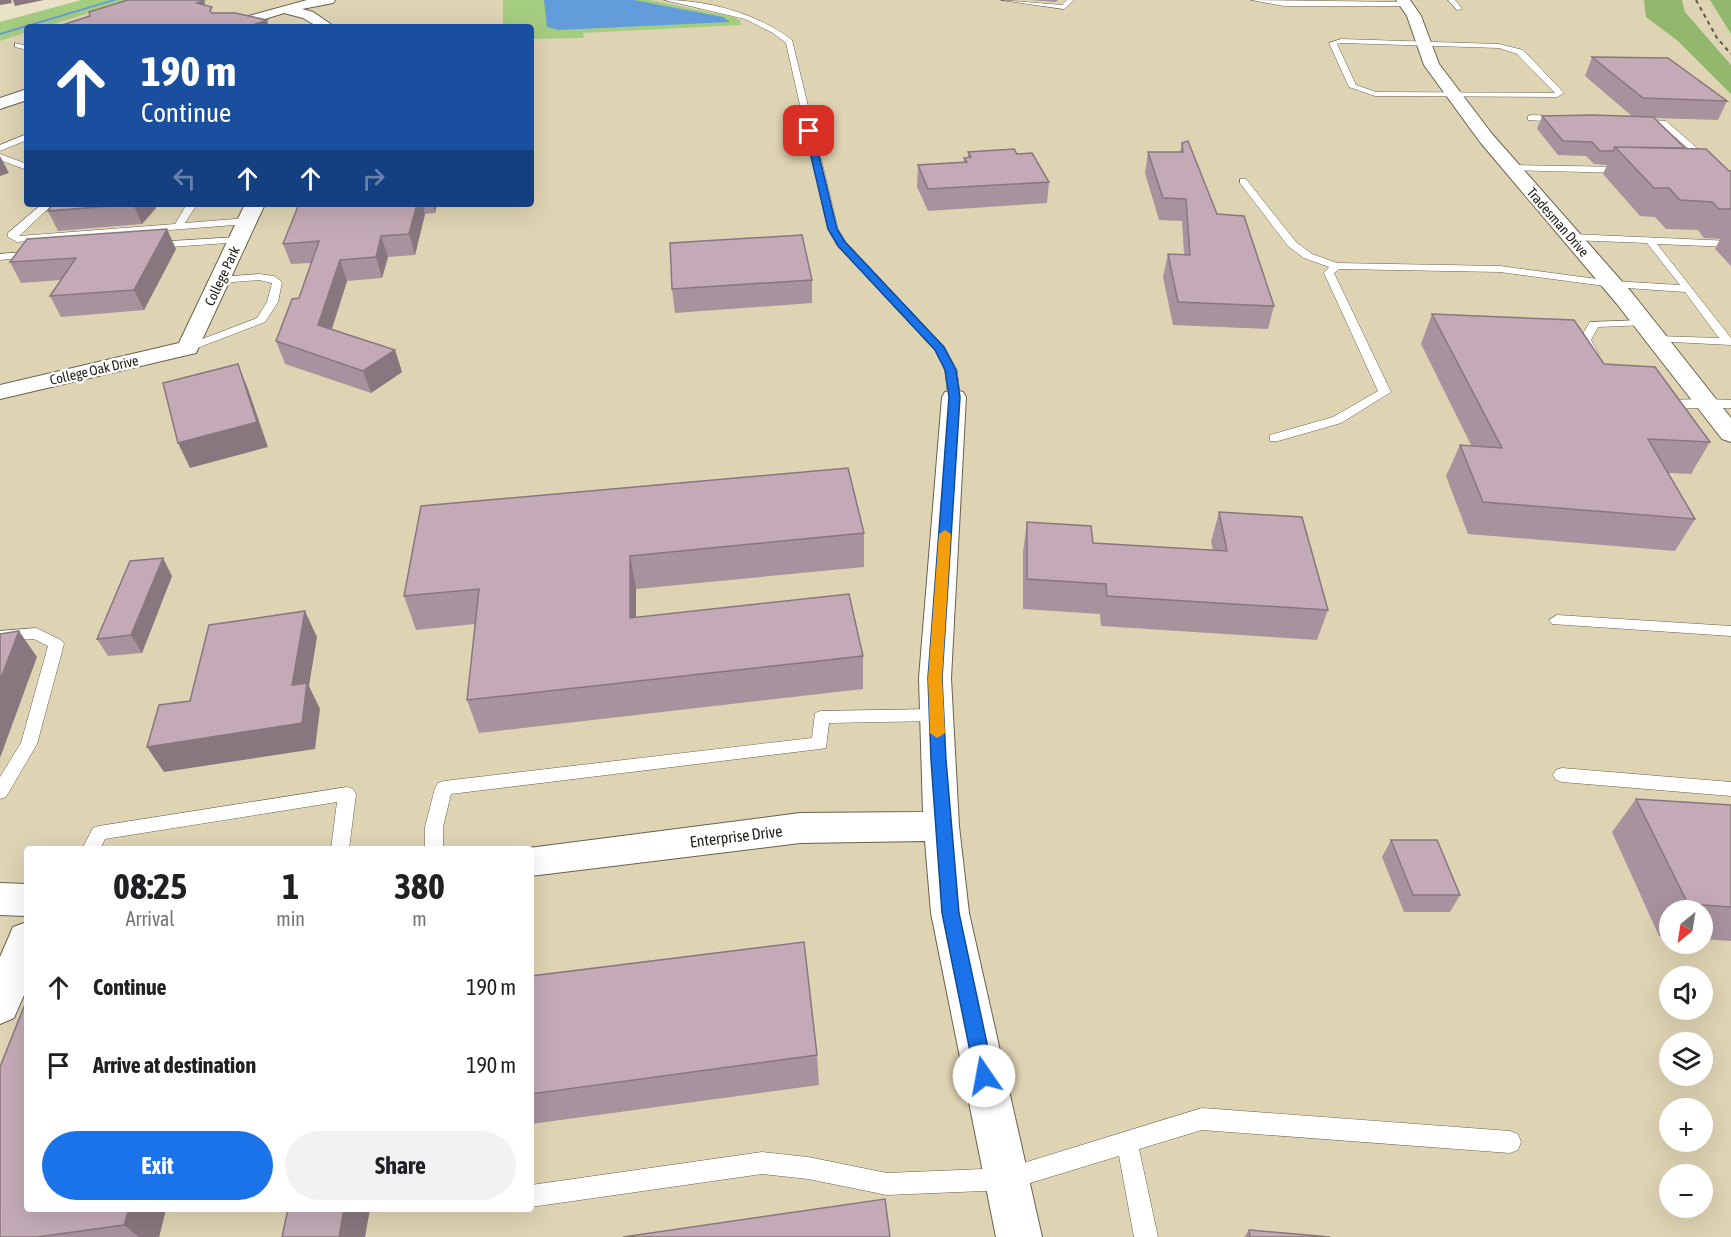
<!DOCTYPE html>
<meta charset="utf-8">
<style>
body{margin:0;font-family:"Asap Condensed",sans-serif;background:#f2f2f2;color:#202124;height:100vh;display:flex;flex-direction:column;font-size:22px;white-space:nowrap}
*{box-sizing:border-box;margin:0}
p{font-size:20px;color:#757577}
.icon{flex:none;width:33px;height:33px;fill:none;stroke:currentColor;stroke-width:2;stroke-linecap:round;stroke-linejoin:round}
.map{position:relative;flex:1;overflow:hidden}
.sheet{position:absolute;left:24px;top:846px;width:510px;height:366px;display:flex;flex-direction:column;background:#fff;border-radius:6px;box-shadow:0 6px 24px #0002}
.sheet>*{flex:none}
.hud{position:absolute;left:24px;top:24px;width:510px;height:183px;border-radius:6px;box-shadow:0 6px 24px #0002;background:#1a4fa0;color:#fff;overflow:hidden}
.needle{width:39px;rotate:210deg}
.controls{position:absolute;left:1659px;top:900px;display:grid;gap:12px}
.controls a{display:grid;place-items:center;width:54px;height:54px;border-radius:50%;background:#fff;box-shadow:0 6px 24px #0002;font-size:30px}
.pin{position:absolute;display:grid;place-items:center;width:51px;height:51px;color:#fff;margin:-26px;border-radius:12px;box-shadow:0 3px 9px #0006}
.me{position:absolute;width:66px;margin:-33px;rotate:348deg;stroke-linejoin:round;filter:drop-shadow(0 0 4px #0008)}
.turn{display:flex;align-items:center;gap:21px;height:126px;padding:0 18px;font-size:27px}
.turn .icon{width:78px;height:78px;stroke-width:2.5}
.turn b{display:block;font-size:42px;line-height:51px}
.lanes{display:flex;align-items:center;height:57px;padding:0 18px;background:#0003;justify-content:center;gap:30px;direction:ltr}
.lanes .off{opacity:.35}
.eta{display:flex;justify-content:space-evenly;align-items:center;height:102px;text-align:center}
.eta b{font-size:36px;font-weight:700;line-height:42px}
.cta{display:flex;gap:12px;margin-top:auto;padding:12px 18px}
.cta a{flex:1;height:69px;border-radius:36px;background:#1a73e8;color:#fff;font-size:24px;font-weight:700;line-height:69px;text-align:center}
.cta a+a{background:#f2f2f2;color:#202124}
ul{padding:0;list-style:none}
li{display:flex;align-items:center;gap:18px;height:78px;padding:0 18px}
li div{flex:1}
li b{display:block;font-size:22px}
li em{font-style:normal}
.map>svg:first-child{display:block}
.built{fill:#ded4b4;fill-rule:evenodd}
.green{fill:#a5cd80}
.forest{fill:#90b76b}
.water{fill:#639cdb}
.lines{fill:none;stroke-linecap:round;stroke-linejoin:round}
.stream{fill:#639cdb;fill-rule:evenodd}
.lane-casing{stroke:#68614c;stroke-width:1}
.street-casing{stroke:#68614c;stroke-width:2}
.lane{fill:#fff;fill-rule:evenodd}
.street{fill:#fff;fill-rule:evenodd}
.rail{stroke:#5c584a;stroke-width:2;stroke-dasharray:4 4;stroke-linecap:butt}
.wall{fill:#a8929d}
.shaded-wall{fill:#88777f}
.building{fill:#c3aab6;stroke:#88777f;stroke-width:1.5}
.route{fill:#1a73e8;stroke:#114b97;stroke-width:1.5}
.slow{fill:#f59e0b}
.labels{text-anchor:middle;stroke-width:5;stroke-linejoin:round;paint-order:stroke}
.far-street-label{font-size:14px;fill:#1f1d14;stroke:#fff}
.street-label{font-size:16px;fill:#1f1d14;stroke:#fff}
</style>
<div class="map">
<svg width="1731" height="1237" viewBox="0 0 1731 1237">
<rect width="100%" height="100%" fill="#e9e1c8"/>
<!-- built -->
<path class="built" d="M131 0H1657L1731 82V1237H0V41L27 32V204H531V27H44ZM27 849H531V1209H27ZM1670 910H1702V944H1670ZM1670 976H1702V1010H1670ZM1670 1042H1702V1076H1670ZM1670 1108H1702V1142H1670ZM1670 1174H1702V1208H1670Z
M1682 0H1710L1731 34V65L1685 12Z"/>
<!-- green -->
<path class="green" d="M81 0H131L44 27H27V32L0 41V22Z
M503 0H650L733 17 740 20 741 25 583 33 584 38 531 39V27H503Z"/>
<!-- forest -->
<path class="forest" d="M1644 0H1682L1685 12 1731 65V94L1678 41 1646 17Z
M1710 0H1731V34Z"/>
<!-- water -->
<path class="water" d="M544 0H634L723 17 730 22 559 30 547 27Z"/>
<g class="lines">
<!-- stream -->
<path class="stream" d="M111 0H117L0 35V33Z"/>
<defs>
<path id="lane" d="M664 0C708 0 756 13 792 40L838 229 846 242 944 347 957 370 960 397 958 400H950L948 397 945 370 935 350 838 246 828 229 786 43 773 33 745 19Z
M1001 0 1062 5 1067 0H1074L1064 9Z
M1251 0 1406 2 1409 4 1406 6H1284Z
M1448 0H1455L1462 9 1457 10Z
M1341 39 1499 44 1523 50 1564 93 1557 97 1375 96 1349 87 1329 43ZM1341 43 1499 48 1517 54 1555 93 1376 92 1356 85 1337 44Z
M15 43 27 46V50L15 47Z
M1531 115 1559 116 1563 119 1559 122 1528 120V116Z
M1640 119 1666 121 1712 161 1705 163 1661 125 1637 124V120Z
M27 134V140L0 151V145Z
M0 154 27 164V170L0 160Z
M1511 165 1625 167 1630 170 1625 173 1508 170 1506 168Z
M1240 179H1246L1296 242 1312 254 1337 263 1500 266 1612 281 1680 285 1647 243 1571 240 1566 237 1571 234 1731 241V247L1657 244 1731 338V345L1652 341 1650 339 1656 336 1719 338 1685 292 1612 287 1500 272 1339 269 1334 273 1391 392 1341 423 1278 441H1270V435L1333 417 1378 391 1324 273 1329 267 1304 258 1288 246 1240 183Z
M42 204H53L19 236 175 224 187 204H197L185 223 247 218 252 221 247 224 17 242 8 237V233Z
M238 237 243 240 242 242 155 248 150 245 155 242Z
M35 251 40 254 39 256 0 260V254Z
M259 274 274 276 282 282 278 302 265 322 192 350H184V346L257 318 267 302 272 283 259 280 220 283 215 280 220 277Z
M1643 320 1649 323 1647 325 1598 327 1591 340 1599 354 1597 356H1589L1579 340 1590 322Z
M1706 399 1731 400V408H1664L1658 404 1664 400Z
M1557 615 1731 626V636L1552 624 1549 620Z
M36 628 61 640 64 644 37 744 6 797 0 799V777L21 743 48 646 34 639 0 641V631Z
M936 709 942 711 944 715 942 719 936 721 829 723 826 748 820 749 451 794 443 827V849H425V827L435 788 438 783 444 781 812 738 815 713 821 711Z
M1562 768 1731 782V796L1562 782 1556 780 1553 775 1556 770Z
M347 787 353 789 356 794 349 849H331L337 802 105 839 100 849H82L93 828 99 826Z
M1202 1108 1510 1131 1518 1134 1521 1142 1518 1150 1510 1153 1202 1130 1139 1149 1158 1237H1134L1119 1156 1007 1190 887 1195 808 1179 762 1174 531 1207V1185L762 1152 808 1157 887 1173 1007 1168Z"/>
<path id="street" d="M307 0H335L333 3 302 9 313 12 335 27H318L303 18 284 13 240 27H218L220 24Z
M1396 0H1410L1421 16 1439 64 1492 134 1633 294 1731 418V442L1722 439 1617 304 1480 142 1424 65 1407 16Z
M27 89V100L0 109V98Z
M245 204H265L196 353 0 399V385L179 343Z
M954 390 963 392 966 397 951 678 959 826 969 913 1042 1237H996L931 913 925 841 800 843 531 876V849H521L800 813 923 812 919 678 942 397 945 392Z
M0 883 27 884V916L0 915Z
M27 922V988L14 1018 0 1024V957L13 927Z"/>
</defs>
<!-- lane casing -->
<use href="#lane" class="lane-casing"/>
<!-- street casing -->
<use href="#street" class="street-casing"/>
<!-- lane -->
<use href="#lane" class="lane"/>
<!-- street -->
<use href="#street" class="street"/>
<!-- rail -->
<path class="rail" d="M1696 0 1717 38 1731 54"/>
</g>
<!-- wall -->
<path class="wall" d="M1029 0H1058L1056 2Z
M1592 57 1727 101 1718 120 1654 118 1685 148 1729 171H1731V266L1715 249 1720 239 1704 238 1698 230 1666 229 1655 217 1640 216 1603 174 1607 165 1594 164 1586 156 1558 155 1537 129 1542 116 1633 117 1585 76Z
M1182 143 1217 214 1274 306 1268 329 1173 325 1163 277 1168 254H1184L1182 221 1159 220 1145 173 1148 152H1180Z
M968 152 1017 154 1049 182 1047 203 928 211 917 187 918 165 964 162V158L968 157Z
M53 204H154L156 208 142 224 58 231 48 211Z
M299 204H437L435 213 425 214 415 255 388 257 382 278 347 281 332 329 395 350 402 372 371 393 285 364 276 341 299 298 311 263 291 264 283 244Z
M176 249 144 310 61 317 50 296 61 280 21 283 10 262Z
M812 280V303L675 313 672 289Z
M1432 314 1604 364 1710 442 1691 474 1668 473 1695 519 1675 551 1468 534 1446 476 1460 445H1471L1421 344Z
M421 506 864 533V567L636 589V617L863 656V689L479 733 467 700 475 624 416 630 404 596Z
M1219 512 1328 610 1317 640 1101 626 1100 614 1023 609V552L1027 522 1093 543 1213 550 1211 542Z
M172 576 142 653 108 656 97 639Z
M1636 799 1731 805V941L1702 939V910H1670V937L1659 936 1612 832Z
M1391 840 1460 895 1450 912H1404L1382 857Z
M531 976 817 1055 819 1085 531 1124Z
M166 1209 159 1237H0Z
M1249 1230 1330 1237H1244Z"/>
<!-- shaded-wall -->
<path class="shaded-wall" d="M0 0H11L12 3 0 5Z
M13 0H44L15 6Z
M204 1 210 17 196 3Z
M267 20 269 27H247Z
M0 156 9 173 0 176Z
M133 204H154L156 208 142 224Z
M417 204H422L425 214 415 255 409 234Z
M433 204H437L435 213Z
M167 229 176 249 144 310 134 290Z
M381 236 388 257 382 278 376 257Z
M340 260 347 281 326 347 318 325Z
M395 350 402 372 371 393 363 371Z
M238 364 248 389 268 447 190 468 178 443Z
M630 556 636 589V651L630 618Z
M163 558 172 576 142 653 131 635Z
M305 611 317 637 309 686 320 709 315 749 164 772 147 747 292 685Z
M19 631 37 657 0 758V680Z
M129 1209H166L159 1237H139L124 1225Z
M344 1209H370L365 1237H339Z"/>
<!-- building -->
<path class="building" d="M128 0H201L204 1 196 3 212 7 210 11 212 13H235L267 20 247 27H56L90 16 89 12Z
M1592 57 1668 58 1727 101 1643 98Z
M1593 115 1653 117 1685 148 1615 147 1613 151H1600L1592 142 1563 141 1542 116Z
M1188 141 1217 214 1244 216 1274 306 1178 302 1168 254 1190 255 1186 199 1163 198 1148 152H1183L1182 143Z
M1615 147 1706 149 1729 171H1731V209H1719L1712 202 1680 200 1669 188H1654Z
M1014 149 1017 154 1032 153 1049 182 928 189 918 165 967 162 964 158 971 157 968 152Z
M53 204H134L48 211Z
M299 204H417L409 234 381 236 376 257 340 260 318 325 395 350 363 371 276 341 292 299 299 298 319 241 283 244Z
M167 229 134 290 50 296 76 258 10 262 27 239Z
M802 235 812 280 672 289 670 243Z
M1432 314 1574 320 1604 364 1655 367 1710 442 1648 439 1695 519 1483 502 1460 445 1502 448Z
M238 364 257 422 178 443 163 383Z
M848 468 864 533 630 556V618L849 594 863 656 467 700 479 589 404 596 421 506Z
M1219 512 1302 517 1328 610 1107 596 1106 584 1027 579V522L1091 526 1093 543 1227 551Z
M163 558 131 635 97 639 130 561Z
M305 611 292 685 307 683 302 723 147 747 159 705 190 701 209 625Z
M19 631 0 680V634Z
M1636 799 1731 805V907L1688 904Z
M1391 840H1437L1460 895H1413Z
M804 942 817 1055 531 1094V976Z
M27 999V1209H129L124 1225 37 1237H0V1067Z
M885 1199 890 1237H623Z
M288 1209H344L339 1237H282Z
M1249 1230 1330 1237H1250Z"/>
<!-- route -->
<path class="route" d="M809 128 813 131 837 229 845 242 944 347 956 370 960 397 942 678 946 760 959 913 994 1076 991 1082 984 1085 978 1082 975 1076 942 913 931 760 928 678 949 397 945 370 935 350 838 246 828 229 805 131Z"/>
<!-- slow -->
<path class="slow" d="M945 530 951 534 942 678 945 733 937 738 930 733 928 678 939 534Z"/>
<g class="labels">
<!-- far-street labels -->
<g class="far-street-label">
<text transform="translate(1558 222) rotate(49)" y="5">Tradesman Drive</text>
<text transform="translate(222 276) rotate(-65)" y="5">College Park</text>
<text transform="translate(94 370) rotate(-13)" y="5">College Oak Drive</text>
</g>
<!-- street labels -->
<g class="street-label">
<text transform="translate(736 836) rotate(-7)" y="6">Enterprise Drive</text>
</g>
</g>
</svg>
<div class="controls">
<a><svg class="needle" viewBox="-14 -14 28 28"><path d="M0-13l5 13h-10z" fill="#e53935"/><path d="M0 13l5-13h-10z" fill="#757577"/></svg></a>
<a><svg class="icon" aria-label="sound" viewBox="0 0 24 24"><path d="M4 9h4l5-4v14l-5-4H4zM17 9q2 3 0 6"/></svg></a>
<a><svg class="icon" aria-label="layers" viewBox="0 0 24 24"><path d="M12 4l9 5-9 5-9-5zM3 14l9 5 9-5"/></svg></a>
<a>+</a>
<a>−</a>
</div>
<div class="pin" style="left:809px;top:131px;background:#d93025"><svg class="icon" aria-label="arrive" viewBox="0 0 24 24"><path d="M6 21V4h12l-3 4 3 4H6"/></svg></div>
<svg class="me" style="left:984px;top:1076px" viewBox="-20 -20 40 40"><circle r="19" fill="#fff"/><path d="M0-13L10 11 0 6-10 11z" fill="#1a73e8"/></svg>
<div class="hud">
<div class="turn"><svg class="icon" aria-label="ahead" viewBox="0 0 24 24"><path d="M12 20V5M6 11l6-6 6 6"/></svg><div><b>190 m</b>Continue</div></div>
<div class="lanes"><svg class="icon off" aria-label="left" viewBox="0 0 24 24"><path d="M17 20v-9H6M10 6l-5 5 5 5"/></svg><svg class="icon" aria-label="ahead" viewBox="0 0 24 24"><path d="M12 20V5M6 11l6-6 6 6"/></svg><svg class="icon" aria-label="ahead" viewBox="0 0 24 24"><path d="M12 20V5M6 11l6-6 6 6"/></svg><svg class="icon off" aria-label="right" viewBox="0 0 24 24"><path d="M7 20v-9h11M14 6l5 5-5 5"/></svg></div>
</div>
<section class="sheet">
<div class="eta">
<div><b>08:25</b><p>Arrival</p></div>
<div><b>1</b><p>min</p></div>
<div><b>380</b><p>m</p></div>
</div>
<ul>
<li><svg class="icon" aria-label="ahead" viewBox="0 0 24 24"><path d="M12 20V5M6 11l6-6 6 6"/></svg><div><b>Continue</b></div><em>190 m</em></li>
<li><svg class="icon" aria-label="arrive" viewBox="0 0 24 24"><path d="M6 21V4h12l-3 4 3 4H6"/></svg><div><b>Arrive at destination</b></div><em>190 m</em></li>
</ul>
<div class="cta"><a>Exit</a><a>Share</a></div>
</section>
</div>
